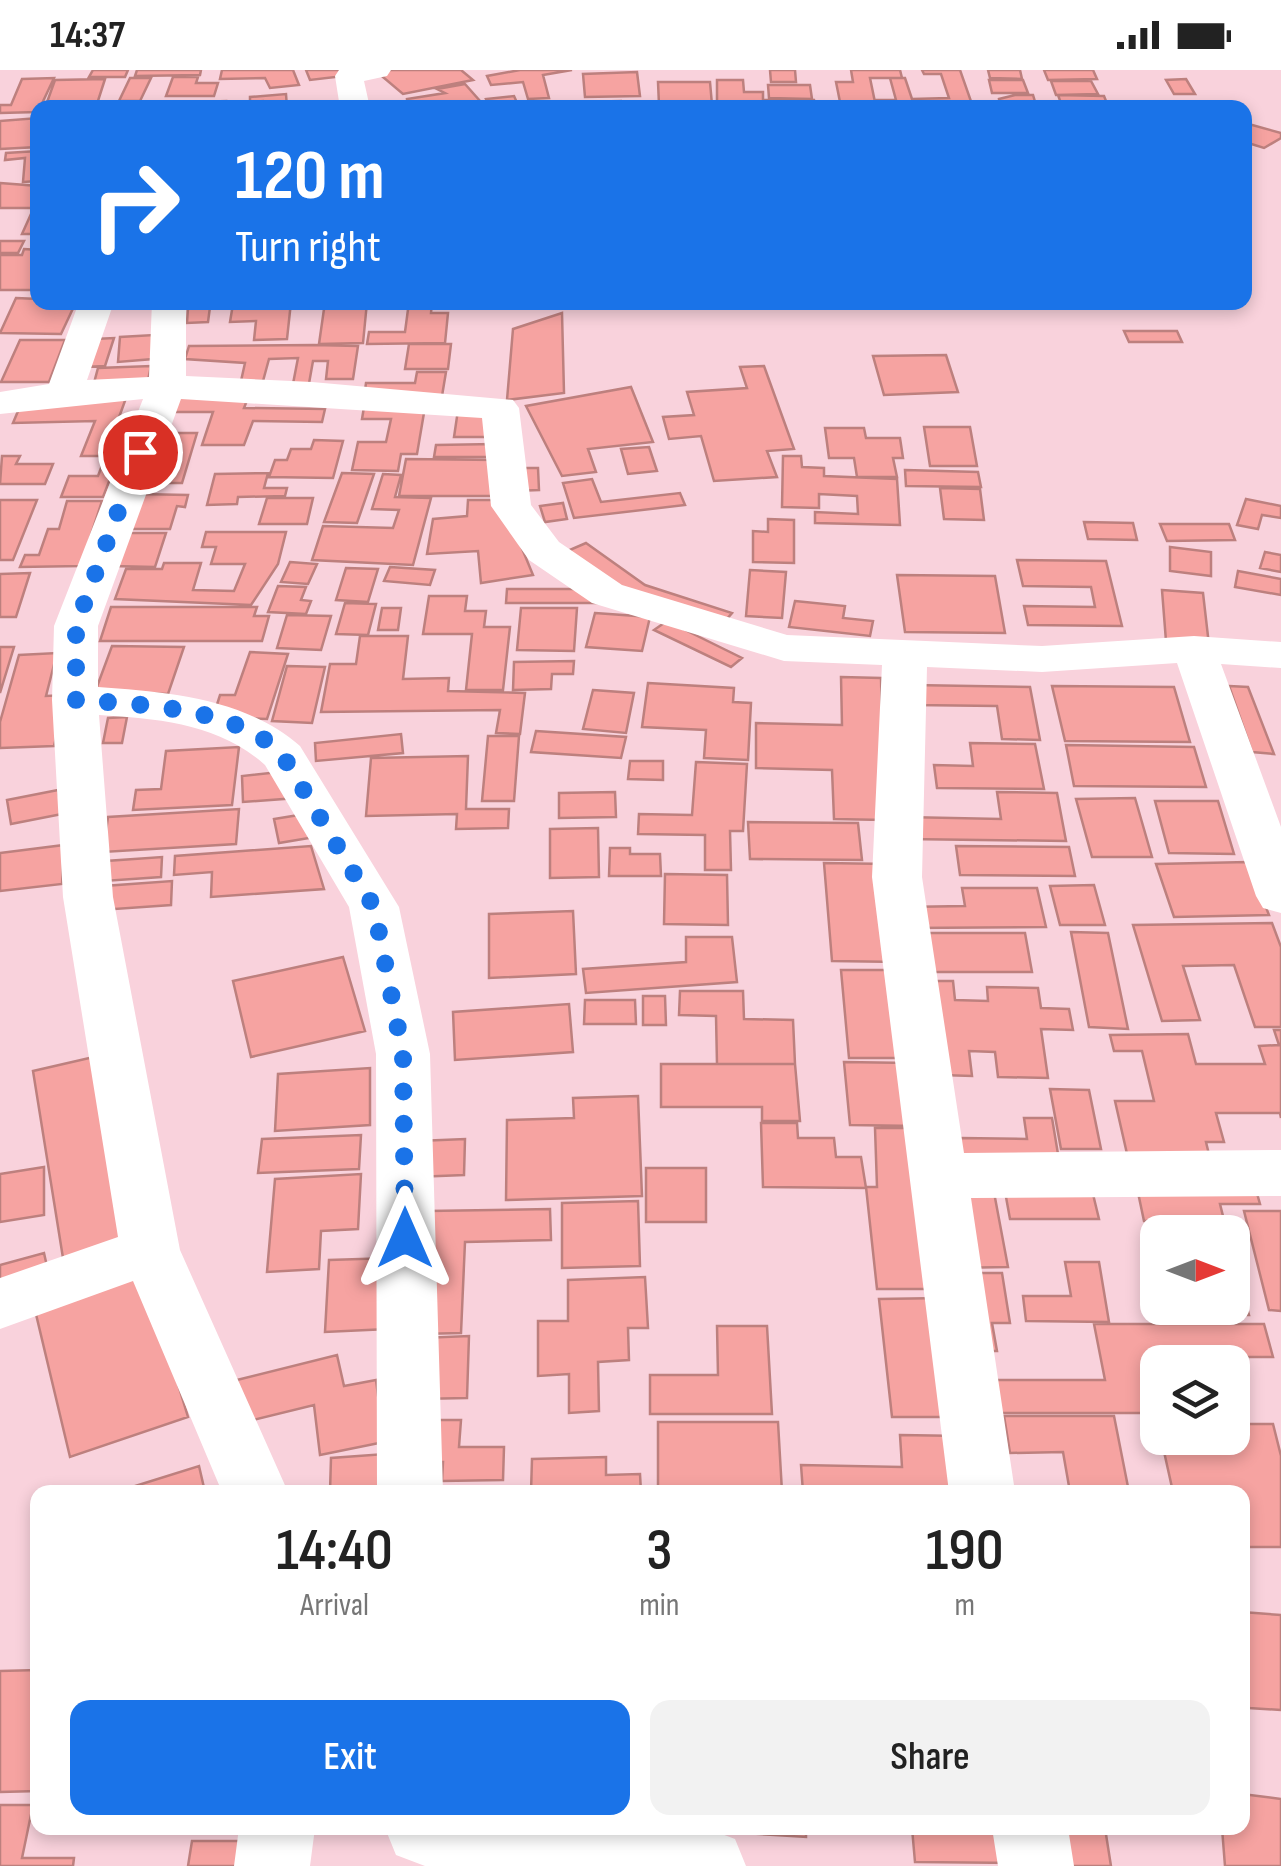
<!DOCTYPE html>
<style>
body{margin:0;font-family:"Sofia Sans Condensed",sans-serif;background:#f2f2f2;color:#222;height:100vh;display:flex;flex-direction:column;font-size:38px;white-space:nowrap}
*{box-sizing:border-box;margin:0}
p{font-size:32px;color:#767676}
.icon{flex:none;width:55px;height:55px;fill:none;stroke:currentColor;stroke-width:2;stroke-linecap:round;stroke-linejoin:round}
.map{position:relative;flex:1;overflow:hidden}
.sheet{position:absolute;left:30px;top:1415px;width:1220px;height:350px;display:flex;flex-direction:column;background:#fff;border-radius:20px;box-shadow:0 5px 15px #0003}
.sheet>*{flex:none}
.top-card{position:absolute;left:30px;top:30px;width:1222px;height:210px;border-radius:20px;box-shadow:0 5px 15px #0003;background:#1a73e8;color:#fff;overflow:hidden}
.needle{width:65px;rotate:90deg}
.tools{position:absolute;left:1140px;top:1145px;display:grid;gap:20px}
.tools a{display:grid;place-items:center;width:110px;height:110px;border-radius:20px;background:#fff;box-shadow:0 5px 15px #0003;font-size:50px}
.pin{position:absolute;display:grid;place-items:center;width:85px;height:85px;color:#fff;margin:-42px;border:5px solid #fff;border-radius:50%;box-shadow:0 2px 10px #0007}
.me{position:absolute;width:110px;margin:-55px;rotate:0deg;stroke-linejoin:round;filter:drop-shadow(0 0 8px #0008)}
.turn{display:flex;align-items:center;gap:35px;height:210px;padding:0 40px;font-size:45px}
.turn .icon{width:130px;height:130px;stroke-width:2.5}
.turn b{display:block;font-size:70px;line-height:85px}
.eta{display:flex;justify-content:space-evenly;align-items:center;height:170px;text-align:center}
.eta b{font-size:60px;font-weight:600;line-height:70px}
.primary-button{display:flex;gap:20px;margin-top:auto;padding:20px 40px}
.primary-button a{flex:1;height:115px;border-radius:20px;background:#1a73e8;color:#fff;font-size:40px;font-weight:600;line-height:115px;text-align:center}
.primary-button a+a{background:#f2f2f2;color:#222}
.status{display:flex;justify-content:space-between;align-items:center;height:70px;padding:0 50px;background:#fff;direction:ltr}
.status svg{height:28px;fill:currentColor}
.map>svg:first-child{display:block}
.building{fill:#f6a3a1;stroke:#bd807e;stroke-width:2.5}
.lines{fill:none;stroke-linecap:round;stroke-linejoin:round}
.street{fill:#fff;fill-rule:evenodd}
.route{stroke:#1a73e8;stroke-width:18;stroke-dasharray:0 32.4}
</style>
<div class="status"><b>14:37</b><svg viewBox="0 0 49 12"><path d="M0 12V9h3v3zM5 12V6h3v6zM10 12V3h3v9zM15 12V0h3v12zM26 1h20v11H26zM47 4h2v5h-2z"/></svg></div>
<div class="map">
<svg width="1281" height="1796" viewBox="0 0 1281 1796">
<rect width="100%" height="100%" fill="#f9d2dc"/>
<!-- building -->
<path class="building" d="M93 0H128L125 7H89Z
M137 0H201L200 5 135 6Z
M222 0H293L299 15 270 18 265 8 220 9Z
M306 0H341L344 6 310 10Z
M388 0H461L473 10 403 24 377 2Z
M520 0H572L543 5 549 28 528 29 523 12 491 15 487 6Z
M770 0H795L796 12H771Z
M851 0H900L902 8H870L876 37H841L836 12H853Z
M922 0H960L973 37 879 38 877 30H896L890 8H905L912 29 949 28 941 4H924Z
M988 0H1020L1022 9 990 8Z
M1044 0H1093L1097 9 1048 10Z
M637 2 640 26 585 27 583 4Z
M173 7H198L196 13H218L214 26H166Z
M54 8 38 42 0 43V35H11L22 9Z
M130 8H151L140 31H119Z
M105 9 97 34 46 35 55 10Z
M1186 9 1195 24H1174L1166 10Z
M717 10H743L744 22H763V30H814L815 38H717Z
M989 10H1023L1028 23H992Z
M1051 11H1091L1098 24 1056 25Z
M658 12H710L712 35H659Z
M465 14 480 31V38H408L407 29 445 23 437 19Z
M768 15H810L812 29 769 28Z
M286 24 287 38H264L263 31 250 32V27Z
M1015 25H1033L1036 35H1000L999 29Z
M1058 25 1104 26 1108 36H1062Z
M514 26 519 37 490 38 486 29Z
M226 31 225 38H166L167 33Z
M621 31 622 38H531V33Z
M38 48V77L0 79V51Z
M1245 53 1281 63V68L1264 78 1245 72Z
M38 81V111L23 112 25 88 5 90 6 83Z
M0 113 38 116 33 138H0Z
M31 144H38V164H22Z
M0 171H24L18 183H0Z
M24 179 38 180V220H0V185H22Z
M16 228 38 229V232H76L61 264 0 263Z
M195 232H228V236L210 237 208 252 187 253 188 238 195 237Z
M291 232 287 269 254 270 256 251 230 252 233 234Z
M325 232H367L363 273 319 274Z
M409 232H432L431 243H448L445 273 367 274 369 262H405Z
M562 243 564 323 507 330 513 259Z
M1124 261H1177L1182 272H1129Z
M154 265 153 289 118 292 120 267Z
M114 268 105 296 84 297 94 269Z
M20 270H65L49 312H1Z
M409 274H451L448 299H405Z
M189 276 314 275 358 276 353 309H326L328 291H313L308 319H292L298 288 269 289 263 311H241L245 293 185 289Z
M946 285 958 322 884 325 873 286Z
M151 296 148 310 94 313 98 298Z
M764 296 794 379 767 381 777 407 714 411 701 366 669 369 663 347 694 345 687 322 747 318 740 297Z
M417 302H446L442 326 364 327 366 313H415Z
M631 317 653 372 588 379 596 402 562 406 526 336Z
M166 322 250 323 244 338 325 339 322 352 253 351 244 375H202L213 342H159Z
M126 328 105 386H81L95 351 13 353 21 334Z
M364 337H425L417 384H401L398 401 352 400 358 372H386L391 349H362Z
M458 340 492 341 488 367H454Z
M924 357H970L977 396H930Z
M825 358H864L866 368H900L903 388H893L897 407H857L854 388H829Z
M158 363H197L182 413H150Z
M314 370 343 371 333 408 269 407 275 390H287L291 379H311Z
M494 374 493 387H434L436 375Z
M649 377 657 401 628 404 621 379Z
M2 386H20L16 394H53L45 414H0Z
M783 386H801L802 397 824 398V406L897 409 900 455 815 453V442L858 444 857 426 819 424V438L782 437Z
M406 389 498 390 493 426H399Z
M104 390 117 391 103 427H61L69 406H98Z
M513 398H538L539 420 515 421Z
M905 400 978 402 981 417 906 416Z
M268 403 264 418H287L285 426 238 427 237 434 207 435 215 404Z
M342 403 374 404 357 453 324 452Z
M383 404 401 405 395 427 431 428 413 495 312 490 323 456 393 458 399 440 372 439Z
M592 409 601 432 680 423 685 435 574 448 563 413Z
M940 418 980 419 984 450 944 449Z
M136 424 188 425 185 437 177 436 170 459H124Z
M267 428H313L307 454H259Z
M1246 429 1281 436V448L1262 445 1258 459 1237 455Z
M0 430H37L13 490H0Z
M468 430H502L533 505 481 513 478 481 427 484 433 449 467 446Z
M67 431H102L81 496 20 497 25 485H39L48 459H59Z
M563 433 567 449 545 452 540 436Z
M768 449 794 450V493L753 492V461L768 462Z
M1084 452 1133 453 1137 470 1088 469Z
M1160 454H1229L1235 470 1167 471Z
M206 462H286L278 494 251 535 115 529 126 499H162L164 493H201L193 520 234 521 245 494H211L216 477H202Z
M124 463H166L155 497 112 496Z
M586 473 645 515 732 543 720 557 633 529 565 482Z
M1170 477 1211 482V506L1170 501Z
M1265 482 1281 485V502L1260 498Z
M1017 490 1106 491 1122 556 1028 555 1024 536 1095 537 1091 517 1023 516Z
M290 492 317 494 308 514 281 512Z
M390 497 435 500 430 515 384 511Z
M346 498 378 499 368 532 336 530Z
M750 500 786 502 782 548 746 546Z
M1238 501 1281 509V525L1235 517Z
M30 503 16 547H0V504Z
M897 505 995 506 1005 563 905 562Z
M278 516 306 517 301 530 311 531 306 544 268 542Z
M507 519H588L605 533H506Z
M1162 520 1203 523 1209 575 1166 571Z
M429 526H467L465 541H486L484 557H510L503 620H466L472 564H423Z
M795 531 845 536 843 548 873 551 870 566 789 557Z
M345 533 376 534 368 565 336 564Z
M111 537H257L254 546H269L262 571H100Z
M382 538H401L398 560H378Z
M521 538H577L574 581 517 580Z
M595 543 650 547 642 581 586 577Z
M287 545 331 546 321 580 277 578Z
M667 551 742 588 731 597 654 560Z
M360 566H408L403 609 449 608 448 621 525 623 520 664 496 663 500 640 321 642 330 594H356Z
M112 576 184 577 168 624 95 622Z
M0 577H14L0 623Z
M250 582 288 584 267 649 213 647 220 625H235Z
M57 583 46 626 66 625 54 676 0 678V652L19 585Z
M574 591 573 604H552L551 619 513 620 514 592Z
M287 596 325 597 312 653 272 651Z
M841 607 881 608 884 750 834 749 832 700 756 698V653L842 655Z
M648 613 734 618 733 632 751 633 748 690 704 688 706 660 642 657Z
M912 615 1030 617 1040 670 1002 669 997 636 914 635Z
M1052 616 1174 617 1190 672 1065 671Z
M1229 616 1248 617 1274 684 1252 682Z
M593 620 634 623 626 663 583 659Z
M127 647 122 673H103L108 648Z
M536 661 626 667 621 688 531 682Z
M401 664 403 683 316 691 315 673Z
M488 666H519L514 731H482Z
M970 673 1035 674 1044 719 937 718 934 695 973 696Z
M1066 675 1194 677 1206 717 1074 716Z
M239 677 232 735 133 740 136 720 161 719 166 681Z
M468 686 466 739H509L508 758 456 759 457 744 366 746 371 688Z
M630 691H663V710L628 709Z
M696 692 747 694 743 761H730L731 800H705V765L638 764 639 744 692 745Z
M288 701 296 728 243 732 242 706Z
M58 720 62 744 11 754 7 730Z
M615 722 616 747 559 748V723Z
M997 722 1057 723 1066 771 907 769 905 747 1001 749Z
M1135 728 1152 787H1092L1076 729Z
M1155 731H1218L1234 784 1169 783Z
M239 739 236 774 103 782 108 747Z
M305 744 309 768 279 773 274 749Z
M748 752 858 753 862 790 750 789Z
M598 758 599 807 550 808V759Z
M64 775 62 814 0 821V783Z
M311 776 324 819 211 827 212 802 174 805 175 786Z
M956 776 1069 777 1075 806 960 805Z
M610 778H630V784H660L661 806H609Z
M162 787 161 807 104 811 106 791Z
M1248 792 1269 845 1174 847 1156 794Z
M824 793 888 794 900 892 832 891Z
M665 804 727 805 728 855 664 854Z
M172 811 171 835 101 840 104 816Z
M1094 815 1105 855H1060L1050 816Z
M962 818H1037L1046 857 908 858 905 837 965 836Z
M573 841 576 904 489 908V844Z
M1272 853 1281 877V957H1255L1234 895 1183 896 1200 950 1162 951 1133 855Z
M1071 862 1108 863 1128 959 1089 957Z
M916 863H1025L1032 902H921Z
M686 867H732L737 912 586 923 583 899 686 892Z
M343 887 365 961 251 987 233 911Z
M841 900H900L910 988H849Z
M932 911H953L955 930 988 931 987 917 1038 918 1041 938 1069 939 1073 960 1041 959 1048 1008 998 1007 995 982 969 981 972 1006 941 1005Z
M680 921H743L744 949 793 950 795 994H717L716 946 679 945Z
M643 926H665L666 955H643Z
M585 930H635L636 954H584Z
M569 934 573 982 455 990 453 942Z
M1274 960H1281V1048L1280 1043H1216L1224 1072H1206L1212 1097H1130L1115 1031H1154L1142 981H1114L1110 965 1188 964 1196 994H1265L1259 976 1279 975Z
M98 986 132 1171 63 1188 33 1001Z
M844 992 910 993 917 1056 850 1055Z
M661 994H795L800 1051H762V1037H661Z
M370 998V1055L275 1061 278 1004Z
M1050 1019 1089 1020 1101 1079H1061Z
M638 1026 642 1126 506 1130 507 1050 574 1048 573 1028Z
M1024 1048H1052L1061 1102 938 1100 961 1068 1027 1069Z
M761 1053H797L798 1068H834L836 1087H861L866 1118 763 1117Z
M875 1058H915L936 1219H877L866 1117H877Z
M361 1065 359 1099 258 1103 262 1069Z
M465 1069 464 1105 415 1107 418 1071Z
M44 1097V1145L0 1152V1104Z
M646 1098H706V1152H646Z
M361 1104 358 1159 321 1161 319 1199 267 1202 275 1109Z
M1136 1113H1254L1260 1134H1220L1227 1162H1182L1179 1151H1144Z
M1004 1116H1091L1099 1149H1010Z
M993 1117 1008 1197 951 1198 938 1118Z
M638 1131 640 1196 562 1198V1133Z
M550 1139 551 1170 465 1172 461 1263 421 1264 428 1141Z
M1244 1141H1281V1241L1269 1240Z
M1232 1182 1249 1245H1202L1201 1238H1232Z
M44 1183 50 1210 0 1225V1195Z
M392 1188 388 1259 325 1262 329 1190Z
M1065 1192H1099L1109 1252 1026 1251 1023 1226H1071Z
M964 1203H1002L1010 1253H992L997 1281H975Z
M145 1205 188 1347 70 1387 35 1240Z
M645 1207 648 1258H628L629 1290 598 1292 599 1341 569 1343V1304L538 1306V1251H568V1210Z
M943 1228 960 1347H892L879 1229Z
M1094 1254H1264L1273 1287H1181L1182 1292H1158V1343H989L984 1310H1105Z
M717 1256H767L772 1344H650V1305H718Z
M469 1266 467 1328 418 1329 421 1268Z
M337 1285 344 1316 376 1310 384 1372 320 1385 314 1335 245 1352 237 1310Z
M1004 1346H1114L1129 1422H1070L1063 1382 1010 1383Z
M418 1350H461L459 1377H504L503 1410 442 1411 443 1392H416Z
M658 1352H778L782 1422H658Z
M1232 1354H1273L1281 1386V1477H1242V1422H1173L1161 1368H1232Z
M900 1365 962 1366 969 1422H803L801 1395 902 1397Z
M385 1384 386 1422H330L331 1388Z
M606 1387V1405L640 1404 641 1422H531L532 1389Z
M199 1396 205 1422H116Z
M1242 1542 1281 1545V1640L1249 1638Z
M38 1600V1721L0 1722V1601Z
M1242 1724 1281 1729V1796H1225L1222 1758H1242Z
M0 1735H33L22 1788H74L73 1796H0Z
M713 1758H806V1767L713 1761Z
M912 1758H1023L1028 1793 915 1792Z
M1057 1758H1105L1111 1796H1062Z
M192 1771H257L254 1796H188Z"/>
<g class="lines">
<!-- street -->
<path class="street" d="M339 0H391L387 6 364 11 370 38H340L335 6Z
M79 232H114L87 310 149 307 152 232H186V306L312 312 513 330 519 338 531 435 559 472 622 515 787 565 1042 576 1194 566 1281 572V598L1221 594 1281 757V843L1263 838 1256 826 1177 593 1042 602 927 597 922 807 964 1083 1281 1080V1126L971 1128 1015 1422H949L872 807 882 595 784 591 592 533 529 490 491 436 482 348 181 329 98 556V617C168 622 245 628 300 676L399 837 430 984 443 1422H377L376 984 349 837 265 695C218 653 159 649 99 645L113 827 180 1180 288 1422H222L133 1211 0 1259V1208L118 1167 63 827 52 630 54 556 143 329 0 344V322L49 314Z
M239 1758H315L310 1796H234Z
M385 1758H706L735 1769 746 1796H425L396 1785Z
M992 1758H1068L1074 1796H998Z"/>
</g>
<g class="lines">
<!-- route -->
<path class="route" d="M140 382 76 556V630C136 634 241 637 283 686L374 837 403 984 405 1168"/>
</g>
</svg>
<div class="tools">
<a><svg class="needle" viewBox="-14 -14 28 28"><path d="M0-13l5 13h-10z" fill="#e53935"/><path d="M0 13l5-13h-10z" fill="#767676"/></svg></a>
<a><svg class="icon" aria-label="layers" viewBox="0 0 24 24"><path d="M12 4l9 5-9 5-9-5zM3 14l9 5 9-5"/></svg></a>
</div>
<div class="pin" style="left:140px;top:382px;background:#d93025"><svg class="icon" aria-label="arrive" viewBox="0 0 24 24"><path d="M6 21V4h12l-3 4 3 4H6"/></svg></div>
<svg class="me" style="left:405px;top:1168px" viewBox="-20 -20 40 40"><path d="M0-17L14 15 0 8-14 15z" fill="#1a73e8" stroke="#fff" stroke-width="4"/></svg>
<div class="top-card">
<div class="turn"><svg class="icon" aria-label="right" viewBox="0 0 24 24"><path d="M7 20v-9h11M14 6l5 5-5 5"/></svg><div><b>120 m</b>Turn right</div></div>
</div>
<section class="sheet">
<div class="eta">
<div><b>14:40</b><p>Arrival</p></div>
<div><b>3</b><p>min</p></div>
<div><b>190</b><p>m</p></div>
</div>
<div class="primary-button"><a>Exit</a><a>Share</a></div>
</section>
</div>
